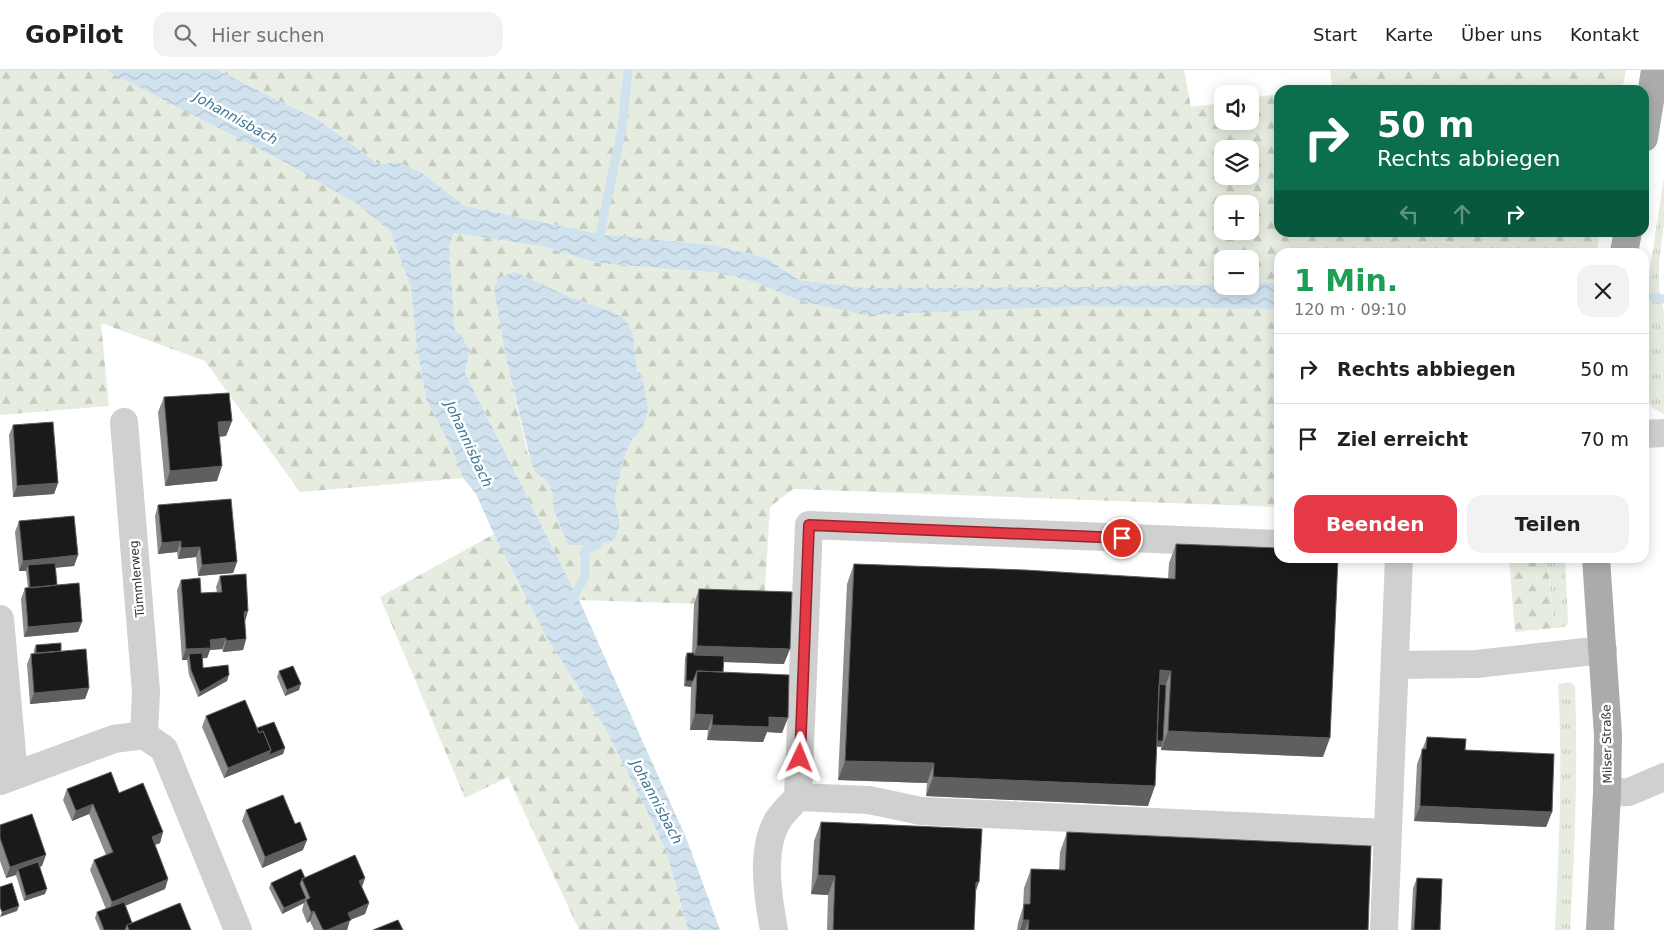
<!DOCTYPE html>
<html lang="de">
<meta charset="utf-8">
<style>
body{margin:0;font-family:"DejaVu Sans",sans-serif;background:#f2f2f2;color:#202124;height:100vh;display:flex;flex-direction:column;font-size:19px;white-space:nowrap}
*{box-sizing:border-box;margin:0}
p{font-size:16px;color:#757577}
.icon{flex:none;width:28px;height:28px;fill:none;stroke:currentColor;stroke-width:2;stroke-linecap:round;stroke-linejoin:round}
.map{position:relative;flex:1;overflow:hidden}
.panel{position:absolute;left:1274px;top:178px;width:375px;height:315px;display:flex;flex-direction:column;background:#fff;border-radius:15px;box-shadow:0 2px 12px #0003}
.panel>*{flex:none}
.hud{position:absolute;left:1274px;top:15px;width:375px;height:152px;border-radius:15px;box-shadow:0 2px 12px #0003;background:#0b6e4f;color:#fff;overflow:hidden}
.buttons{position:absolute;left:1214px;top:15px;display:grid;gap:10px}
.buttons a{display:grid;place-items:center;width:45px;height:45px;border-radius:10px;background:#fff;box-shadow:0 2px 12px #0003;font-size:25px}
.pin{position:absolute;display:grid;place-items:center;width:42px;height:42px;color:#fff;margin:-21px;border:2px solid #fff;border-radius:50%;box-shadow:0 1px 5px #0007}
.me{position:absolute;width:55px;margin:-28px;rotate:2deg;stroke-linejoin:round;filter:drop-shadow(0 0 4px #0008)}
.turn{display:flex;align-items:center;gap:18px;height:105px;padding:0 20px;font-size:22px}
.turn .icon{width:65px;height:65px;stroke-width:2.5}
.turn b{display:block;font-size:35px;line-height:42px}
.lanes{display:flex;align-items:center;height:48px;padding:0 20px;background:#0003;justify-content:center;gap:25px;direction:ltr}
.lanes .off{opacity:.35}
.round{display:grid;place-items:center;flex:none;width:52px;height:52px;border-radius:15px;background:#f2f2f2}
.head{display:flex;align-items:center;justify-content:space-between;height:85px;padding:0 20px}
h1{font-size:30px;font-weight:700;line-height:38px;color:#1e9e55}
.action{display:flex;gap:10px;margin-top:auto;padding:10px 20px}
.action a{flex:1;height:58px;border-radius:15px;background:#e63946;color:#fff;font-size:20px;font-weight:700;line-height:58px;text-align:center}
.action a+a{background:#f2f2f2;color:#202124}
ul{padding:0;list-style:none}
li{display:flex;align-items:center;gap:15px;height:70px;padding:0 20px;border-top:1px solid #e0e0e0}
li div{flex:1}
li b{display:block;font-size:19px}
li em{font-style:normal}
header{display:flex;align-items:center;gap:30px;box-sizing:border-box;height:70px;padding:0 25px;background:#fff;border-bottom:1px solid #e0e0e0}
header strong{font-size:24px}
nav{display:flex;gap:28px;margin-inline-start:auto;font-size:18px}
.search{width:350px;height:45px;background:#f2f2f2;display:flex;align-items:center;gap:12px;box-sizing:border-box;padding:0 18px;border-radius:15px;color:#757577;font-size:19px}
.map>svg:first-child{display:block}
.grass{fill:url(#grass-tufts)}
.forest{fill:url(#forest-firs);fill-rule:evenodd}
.water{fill:url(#water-waves)}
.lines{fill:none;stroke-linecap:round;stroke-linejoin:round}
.stream{stroke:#cfe2ee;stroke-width:9}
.minor{stroke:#d0d0d0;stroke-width:28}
.major{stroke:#ababab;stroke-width:28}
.wall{fill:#8c8c8c}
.shaded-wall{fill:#5f5f5f}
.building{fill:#1a1a1a;stroke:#5f5f5f}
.route-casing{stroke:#96252e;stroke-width:12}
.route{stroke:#e63946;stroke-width:9}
.labels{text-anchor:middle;stroke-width:5;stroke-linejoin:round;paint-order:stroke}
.street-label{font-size:12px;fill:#333;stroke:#fff}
.water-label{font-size:14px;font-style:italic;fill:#3f7597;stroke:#fff}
</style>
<header>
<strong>GoPilot</strong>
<div class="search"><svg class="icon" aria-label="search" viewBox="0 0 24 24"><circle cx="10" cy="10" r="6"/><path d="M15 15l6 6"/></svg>Hier suchen</div>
<nav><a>Start</a><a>Karte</a><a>Über uns</a><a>Kontakt</a></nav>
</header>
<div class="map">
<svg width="1664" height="860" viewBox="0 0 1664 860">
<defs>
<pattern id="grass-tufts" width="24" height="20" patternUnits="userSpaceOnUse" patternTransform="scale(1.25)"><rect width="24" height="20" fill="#e6ecdf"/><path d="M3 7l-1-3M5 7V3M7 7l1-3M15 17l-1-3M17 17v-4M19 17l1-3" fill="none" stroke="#c6cbc0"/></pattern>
<pattern id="forest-firs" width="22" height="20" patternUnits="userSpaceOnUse" patternTransform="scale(1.25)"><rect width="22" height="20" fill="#e6ecdf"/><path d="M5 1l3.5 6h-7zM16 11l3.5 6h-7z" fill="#c6cbc0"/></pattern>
<pattern id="water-waves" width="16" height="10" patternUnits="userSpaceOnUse" patternTransform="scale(1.25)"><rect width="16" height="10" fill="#cfe2ee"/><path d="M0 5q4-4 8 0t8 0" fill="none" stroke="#b2c2cd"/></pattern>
</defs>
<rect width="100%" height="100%" fill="#fff"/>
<!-- grass -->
<path class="grass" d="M1664 107V155L1659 192V218L1664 243V344L1653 338 1644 326V238Z
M1547 488H1565L1568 552 1565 557 1554 558Z
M1570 612 1575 616C1578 697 1575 778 1570 860H1555C1559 778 1563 696 1558 614Z"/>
<!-- forest -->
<path class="forest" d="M0 0H105L288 94 357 134 390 161 411 216 417 278 426 329 451 377 463 408 300 422 205 291 101 253 109 336 0 345Z
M217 0H1184L1191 37 1222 33V51H1250V28L1279 24V162L1600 163 1597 180H1594L1593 182H1279V213H1250V189H1222V214L1086 217 866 218 799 210 767 188 713 175 600 164 465 136 421 102 398 92 379 94 317 49ZM1222 79H1250V106H1222ZM1222 134H1250V161H1222Z
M1330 0H1626L1622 20H1307L1332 16Z
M454 163 545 177 597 193 721 203 760 214 797 230 1279 239V437L793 419 770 437 764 536 579 530 465 303 470 280 455 259 449 177ZM494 219 567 226 613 242 633 265 637 301 643 311V357L632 370 626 382 616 420 615 431 620 454 568 475 554 441 552 421 545 409 531 392 527 381 507 293Z
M494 464 548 570 607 661 666 780 688 860H579L508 707 465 728 380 527Z
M1509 488H1547L1554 558 1515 562Z"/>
<!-- water -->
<path class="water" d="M105 0H217L317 49 379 94 398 92 421 102 465 136 600 164 713 175 767 188 799 210 866 218 1086 217 1222 214V216H1250V213H1279V239L1080 236 865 245 797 230 760 214 721 203 597 193 545 177 454 163 449 177 455 259 470 280 465 303 579 530 687 770 720 860H688L666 780 607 661 548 570 494 464 476 424 463 408 451 377 426 329 417 278 411 217 390 161 357 134 288 94Z
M515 202 567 226 613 242 626 250 633 265 637 301 643 311 648 340 643 357 632 370 626 382 616 420 615 431 620 454 615 469C601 477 584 475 568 475L554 441 552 421 545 409 536 403 531 392 507 293 496 231 494 219 500 207Z"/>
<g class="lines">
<!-- stream -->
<path class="stream" d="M601 175 600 164 622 58 628 0
M1644 226 1664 229
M569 534 585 507V481L597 475"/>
<!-- minor -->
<path class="minor" d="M124 352 146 621 144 665
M1644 364 1664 363
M0 549 14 706
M1395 595 1476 594 1603 580
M0 711 114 669 144 665 164 679 238 860
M1607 723 1629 722 1664 707
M798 727 809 455 1279 474
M774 860C768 828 760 779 778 750 783 742 792 734 798 727L869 730 921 741 1388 763
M1384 860 1399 488"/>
<!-- major -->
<path class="major" d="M1644 68 1655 0
M1624 182 1628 162
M1596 488 1608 665 1607 723 1600 860"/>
</g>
<!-- wall -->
<path class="wall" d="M164 327 232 351 226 366 219 367 217 411 165 416 158 342Z
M13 355 58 413 54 424 13 427 9 365Z
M158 435 237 492 233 503 198 506 196 487 178 489 177 482 158 484 155 446Z
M19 451 78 485 74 496 55 498 57 515 78 562 24 567 21 529 25 518H28L26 501H19L15 462Z
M1176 474 1323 687 1161 680V677L1157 676 1148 736 926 726 927 713 838 710 847 514 854 494 1168 509 1169 493Z
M220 506 245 551 246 569 243 580 223 582 222 579 210 580 207 588H203V598L227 611 198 627 189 605 187 590H182L177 520 181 510 201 523 217 522 216 517Z
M699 519 784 594 723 592V602L782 663 767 662 763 672 707 670 708 660H690L691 617 684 616 685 588 687 583H692L694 534Z
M36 575 89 618 85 629 30 634 27 594 31 584 34 583V580Z
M279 601 299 620 285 626 277 607Z
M206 646 257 658 285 678 283 684 224 708 202 657Z
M1427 667 1465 680 1552 742 1546 757 1414 751 1417 694Z
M67 719 119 723 163 762 160 773 155 775 168 809 165 819 125 836 132 853 191 860H100L95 848 97 842 106 839 90 800 94 790 106 785 89 744 72 751 63 730Z
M246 740 303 780 262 798 242 751Z
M821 752 975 823 974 860H827L828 825 811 824 814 771Z
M0 755 42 796 40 797 45 824 24 831 16 805 6 808 0 791Z
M1067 762 1368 860H1017L1018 853 1023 837 1024 818 1031 799 1059 800 1060 782Z
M305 808H365L362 817 369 833 365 844 350 850 347 860H314L310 851 307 853 302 840 304 833 282 844 269 818 271 813Z
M1417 808 1440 860H1411L1413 818Z"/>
<!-- shaded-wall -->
<path class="shaded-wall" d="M232 351 226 366 212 367 218 352Z
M222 396 217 411 165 416 170 401Z
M58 413 54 424 13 427 17 416Z
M181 471 177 482 158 484 162 473Z
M200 477 196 487 178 489 181 478Z
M78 485 74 496 28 500V495L26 501H19L23 491Z
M237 492 233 503 198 506 202 495Z
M248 541 245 552 244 542Z
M82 552 78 562 24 567 28 557Z
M226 568 222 579 210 580 207 588 190 589 189 584 187 590H182L186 579 210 570Z
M246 569 243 580 223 582 226 571Z
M697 576 790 579 784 594 692 591Z
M1160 600 1171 601 1164 620H1155Z
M229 605 227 611 198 627 200 622Z
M686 611H693L691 617 684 616Z
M301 614 299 620 285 626 287 620Z
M89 618 85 629 30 634 34 623Z
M695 644 713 645 708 660H690Z
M769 647 788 648 782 663 767 662 763 672 707 670 712 655Z
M1168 661 1330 668 1323 687 1161 680Z
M1153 670 1163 671 1161 677 1151 676Z
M285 678 283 684 224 708 228 698 271 680Z
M845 691 934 693 927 713 838 710Z
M933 707 1155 716 1148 736 926 726Z
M93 734 89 744 72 751 76 741Z
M1420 736 1552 742 1546 757 1414 751Z
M163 762 160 773 148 777 152 767Z
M307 770 303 780 262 798 265 787Z
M46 785 42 796 19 803 18 799 16 805 6 808 10 797Z
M818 805 835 806 828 825 811 824Z
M365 808 361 819 359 811Z
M168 809 165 819 108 843 112 832Z
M976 812H979L972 832Z
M47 819 45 824 24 831 26 826Z
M306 828 304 833 282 844 284 838Z
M369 833 365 844 350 850 347 860H327L348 843Z
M19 836 17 841 0 847 2 842Z
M314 841 310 851 307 853 311 842Z
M1023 850H1029L1025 860H1020Z"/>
<!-- building -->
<path class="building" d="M229 323 232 351 218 352 222 396 170 401 164 327Z
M53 352 58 413 17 416 13 355Z
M231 429 237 492 202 495 200 477 181 478V471L162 473 158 435Z
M74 446 78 485 23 491 19 451Z
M1176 474 1279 478V488H1338L1330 668 1168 661 1171 601 1160 600 1155 716 933 707 934 693 845 691 854 494 1025 500 1175 509Z
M55 493 57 515 30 518 28 495Z
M246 504 248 541 244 542 246 569 226 571V568L210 570 211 578 186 579 181 510 200 508 201 523 222 522 220 506Z
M79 513 82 552 28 557 25 518Z
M699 519 792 522 790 579 697 576Z
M61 573V581L36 583V575Z
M86 579 89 618 34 623 31 584Z
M202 583 203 598 228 595 229 605 200 622 191 600 189 584Z
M687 583H694V585L724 586 723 602 697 601 693 611H686Z
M293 596 301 614 287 620 279 601Z
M697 601 789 605 788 648 769 647V657L712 655 713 645 695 644Z
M1159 614 1166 615 1163 671H1157Z
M245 630 259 663 263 661 271 680 228 698 206 646Z
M274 652 285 678 269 685 271 680 263 661 259 663 257 658Z
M1427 667 1466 669 1465 680 1554 684 1552 742 1420 736 1422 679H1426Z
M111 702 119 723 143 713 163 762 152 767 168 809 112 832 94 790 113 782 93 734 76 741 67 719Z
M283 725 295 754 300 752 307 770 265 787 246 740Z
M32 744 46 785 10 797 0 768V755Z
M821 752 982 759 979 812H976L974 860H833L835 806 818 805Z
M1067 762 1371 776 1368 860H1028L1029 850H1023L1024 834H1030L1031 799 1065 800Z
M355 785 365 808 359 811 369 833 348 843 351 850 327 860H323L314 841 311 842 306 830 310 828 302 809Z
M38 792 47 819 26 826 18 799Z
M301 799 305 808 302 809 300 814 306 828 284 838 271 813Z
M1417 808 1442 809 1440 860H1414Z
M12 813 19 836 2 842 0 837V817Z
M124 832 132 853 127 855 125 860H104L97 842Z
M180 833 191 860H129L127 855Z
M398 850 403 860H373Z"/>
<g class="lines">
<defs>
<path id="route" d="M800 688 809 455 1122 468"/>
</defs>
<!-- route casing -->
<use href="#route" class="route-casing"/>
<!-- route -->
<use href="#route" class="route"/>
</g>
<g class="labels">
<!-- street labels -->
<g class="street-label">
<text transform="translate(137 509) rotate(-95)" y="4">Tümmlerweg</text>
<text transform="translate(1607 674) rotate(-91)" y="4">Milser Straße</text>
</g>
<!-- water labels -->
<g class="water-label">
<text transform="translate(236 48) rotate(29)" y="5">Johannisbach</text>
<text transform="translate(469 374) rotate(65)" y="5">Johannisbach</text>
<text transform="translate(657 732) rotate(62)" y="5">Johannisbach</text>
</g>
</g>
</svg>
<div class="buttons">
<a><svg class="icon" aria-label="sound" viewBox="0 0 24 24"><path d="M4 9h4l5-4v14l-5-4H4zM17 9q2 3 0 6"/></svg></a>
<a><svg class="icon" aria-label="layers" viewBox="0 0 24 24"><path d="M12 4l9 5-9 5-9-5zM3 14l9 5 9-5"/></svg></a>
<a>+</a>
<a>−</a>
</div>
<div class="pin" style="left:1122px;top:468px;background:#d93025"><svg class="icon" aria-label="arrive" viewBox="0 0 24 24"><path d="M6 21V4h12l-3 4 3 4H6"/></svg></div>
<svg class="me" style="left:800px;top:688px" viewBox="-20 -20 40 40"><path d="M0-17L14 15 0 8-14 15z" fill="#e63946" stroke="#fff" stroke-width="4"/></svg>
<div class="hud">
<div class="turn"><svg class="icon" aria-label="right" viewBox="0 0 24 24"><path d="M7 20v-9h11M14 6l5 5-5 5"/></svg><div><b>50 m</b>Rechts abbiegen</div></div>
<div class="lanes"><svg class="icon off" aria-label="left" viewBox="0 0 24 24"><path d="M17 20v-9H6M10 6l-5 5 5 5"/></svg><svg class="icon off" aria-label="ahead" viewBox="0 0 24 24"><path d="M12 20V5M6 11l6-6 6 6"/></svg><svg class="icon" aria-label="right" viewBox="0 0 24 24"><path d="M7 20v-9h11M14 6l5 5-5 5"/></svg></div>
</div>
<section class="panel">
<div class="head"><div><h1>1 Min.</h1><p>120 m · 09:10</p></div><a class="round"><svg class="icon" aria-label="close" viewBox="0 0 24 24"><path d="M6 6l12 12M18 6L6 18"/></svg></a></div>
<ul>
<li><svg class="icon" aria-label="right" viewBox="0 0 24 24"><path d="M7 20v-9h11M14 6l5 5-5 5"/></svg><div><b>Rechts abbiegen</b></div><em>50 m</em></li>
<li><svg class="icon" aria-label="arrive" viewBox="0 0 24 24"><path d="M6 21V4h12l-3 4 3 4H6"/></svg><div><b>Ziel erreicht</b></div><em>70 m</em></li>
</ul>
<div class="action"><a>Beenden</a><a>Teilen</a></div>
</section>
</div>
